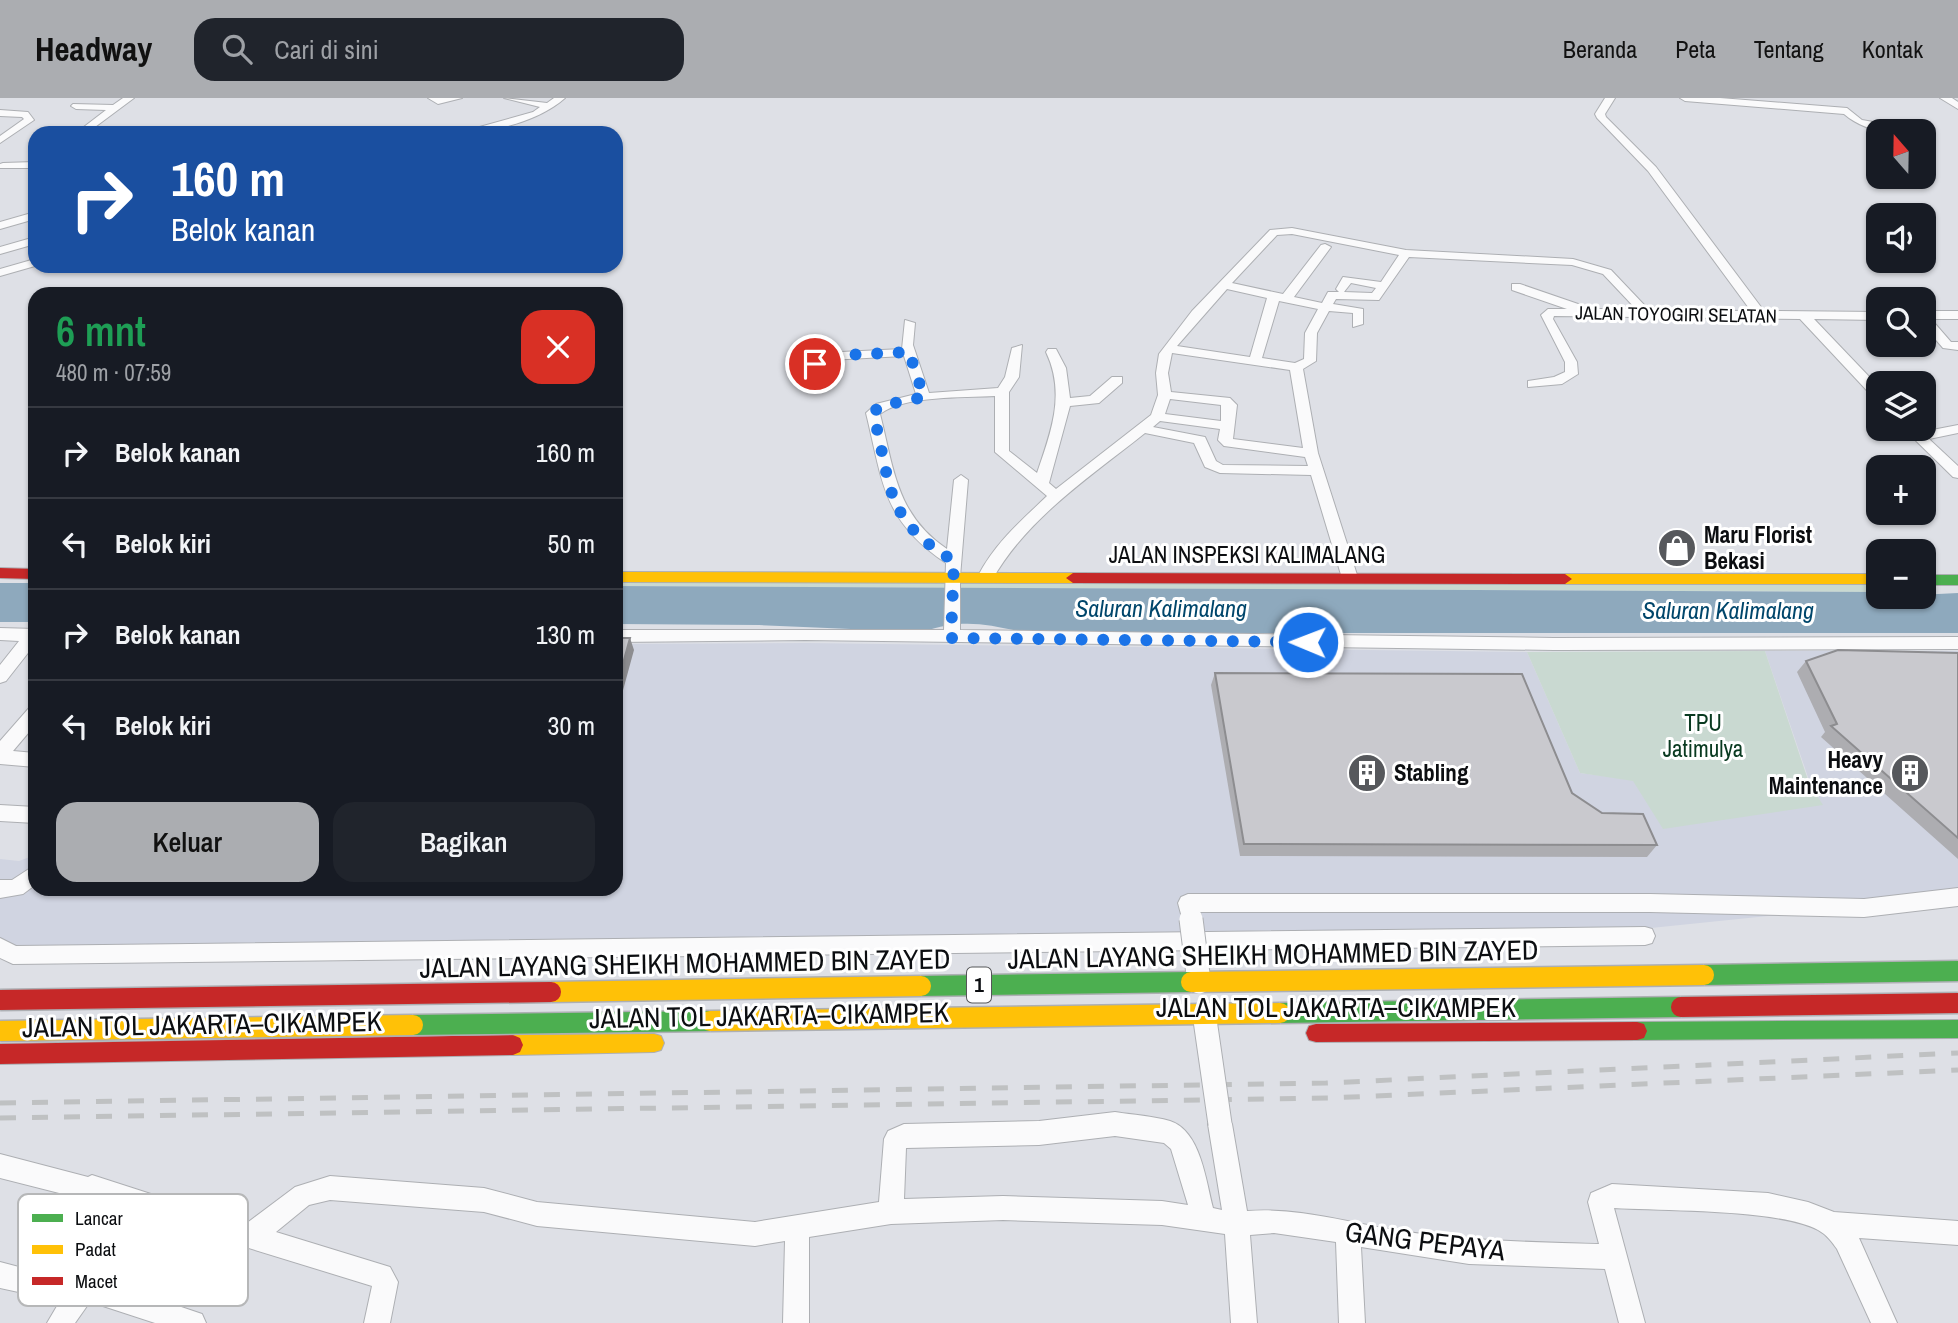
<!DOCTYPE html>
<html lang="id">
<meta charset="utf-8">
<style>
body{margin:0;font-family:"Archivo Narrow",sans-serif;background:#20242c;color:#f1f3f6;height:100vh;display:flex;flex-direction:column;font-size:26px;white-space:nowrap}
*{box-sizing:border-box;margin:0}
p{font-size:23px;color:#9ea1a6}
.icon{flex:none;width:38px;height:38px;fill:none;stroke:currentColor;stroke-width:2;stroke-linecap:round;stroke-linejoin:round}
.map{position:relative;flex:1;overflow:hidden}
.sheet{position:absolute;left:28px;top:189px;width:595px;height:609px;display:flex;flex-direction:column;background:#171b24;border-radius:21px;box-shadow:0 2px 5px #0004}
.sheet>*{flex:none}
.hud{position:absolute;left:28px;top:28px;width:595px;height:147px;border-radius:21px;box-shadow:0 2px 5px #0004;background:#1a4fa0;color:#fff;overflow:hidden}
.needle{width:46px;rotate:340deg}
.buttons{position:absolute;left:1866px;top:21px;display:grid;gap:14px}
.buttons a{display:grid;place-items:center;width:70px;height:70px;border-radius:14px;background:#171b24;box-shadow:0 2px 5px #0004;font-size:35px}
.pin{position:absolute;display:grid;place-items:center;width:60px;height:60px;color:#fff;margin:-30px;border:4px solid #fff;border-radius:50%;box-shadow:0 2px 7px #0007}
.me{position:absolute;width:77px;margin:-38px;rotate:271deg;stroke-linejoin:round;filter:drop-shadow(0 0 5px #0008)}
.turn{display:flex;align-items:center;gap:24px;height:147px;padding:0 28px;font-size:32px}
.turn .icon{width:91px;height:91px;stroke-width:2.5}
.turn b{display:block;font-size:49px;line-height:60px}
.round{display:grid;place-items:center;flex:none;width:74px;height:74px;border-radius:21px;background:#20242c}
.headline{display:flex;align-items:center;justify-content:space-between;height:119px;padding:0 28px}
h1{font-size:42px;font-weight:600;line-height:52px;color:#1e9e55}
.action{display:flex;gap:14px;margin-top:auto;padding:14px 28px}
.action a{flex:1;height:80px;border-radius:21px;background:#abadb1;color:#111;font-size:28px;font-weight:600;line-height:80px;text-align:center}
.action a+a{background:#20242c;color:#f1f3f6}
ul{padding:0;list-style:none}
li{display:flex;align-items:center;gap:21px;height:91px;padding:0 28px;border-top:2px solid #363941}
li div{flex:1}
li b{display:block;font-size:26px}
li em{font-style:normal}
header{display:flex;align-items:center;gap:42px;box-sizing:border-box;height:98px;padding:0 35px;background:#abadb1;color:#111}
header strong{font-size:33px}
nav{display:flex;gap:38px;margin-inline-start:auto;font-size:24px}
.search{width:490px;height:63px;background:#20242c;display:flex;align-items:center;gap:18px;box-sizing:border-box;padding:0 24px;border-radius:21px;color:#9ea1a6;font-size:26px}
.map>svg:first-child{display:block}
.built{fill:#d0d4e1}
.green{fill:#c9d9d1}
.water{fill:#8ea9bd}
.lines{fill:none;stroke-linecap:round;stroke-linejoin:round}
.street-casing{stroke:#adafb3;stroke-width:2}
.fast-casing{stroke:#adafb3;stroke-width:2}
.slow-casing{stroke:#adafb3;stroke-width:2}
.jam-casing{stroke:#adafb3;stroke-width:2}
.street{fill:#fafafb;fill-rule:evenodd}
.fast{fill:#4caf50;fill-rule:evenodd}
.slow{fill:#ffc107;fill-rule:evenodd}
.jam{fill:#c62828;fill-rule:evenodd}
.rail{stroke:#bfc1c2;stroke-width:5;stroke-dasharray:16 16;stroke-linecap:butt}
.street-bridge-casing{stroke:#adafb3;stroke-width:25;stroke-linecap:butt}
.fast-bridge-casing{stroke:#adafb3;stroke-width:23;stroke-linecap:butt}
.slow-bridge-casing{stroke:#adafb3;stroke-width:23;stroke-linecap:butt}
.jam-bridge-casing{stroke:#adafb3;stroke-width:23;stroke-linecap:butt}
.street-bridge{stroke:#fafafb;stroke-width:23}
.fast-bridge{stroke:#4caf50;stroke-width:20}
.slow-bridge{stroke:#ffc107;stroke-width:20}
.jam-bridge{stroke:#c62828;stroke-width:20}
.wall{fill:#adadb1}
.shaded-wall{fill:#8d8d90}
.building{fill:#c9c9ce;stroke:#8d8d90;stroke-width:2}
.route{stroke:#1a73e8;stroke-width:12;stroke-dasharray:0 21.6}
.labels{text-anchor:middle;stroke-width:6;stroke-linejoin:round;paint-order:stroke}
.far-street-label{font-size:19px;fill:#0c0e11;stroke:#fff}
.shield{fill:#fff;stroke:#555658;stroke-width:2}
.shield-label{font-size:21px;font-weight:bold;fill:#0c0e11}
.poi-label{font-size:23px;font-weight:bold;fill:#0c0e11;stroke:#fff;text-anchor:start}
.street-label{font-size:23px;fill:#0c0e11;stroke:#fff}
.park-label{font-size:23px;fill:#093a20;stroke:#fff}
.water-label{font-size:24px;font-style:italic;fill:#00466b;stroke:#fff}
.near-street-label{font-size:28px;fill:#0c0e11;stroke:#fff}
.key{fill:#fff;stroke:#b6b7b8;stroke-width:2}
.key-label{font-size:19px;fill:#0c0e11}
</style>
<header>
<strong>Headway</strong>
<div class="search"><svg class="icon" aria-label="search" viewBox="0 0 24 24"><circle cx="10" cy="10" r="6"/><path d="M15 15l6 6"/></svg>Cari di sini</div>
<nav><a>Beranda</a><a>Peta</a><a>Tentang</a><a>Kontak</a></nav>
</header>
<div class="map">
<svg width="1958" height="1225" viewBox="0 0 1958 1225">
<rect width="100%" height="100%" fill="#dee0e6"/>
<!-- built -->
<path class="built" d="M807 545 1527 554 1580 675 1822 707 1810 685 1765 553H1958V795L1933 801 1534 842 0 852V761L19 763 35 757V791H616V546Z"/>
<!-- green -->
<path class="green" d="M616 479 1878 481V494L616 488Z
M1765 553 1809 685 1823 707 1663 731 1633 683 1580 675 1527 554Z"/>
<!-- water -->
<path class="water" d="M0 485H35V524H0Z
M616 488 1878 494V499L1958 495V535H1027C986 526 963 520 922 534L759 527 616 526Z"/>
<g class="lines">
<defs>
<path id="street" d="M123 0H134L87 35H76L106 12 76 11 71 8 73 6 113 7Z
M428 0H462L438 6Z
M504 0 547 5 554 0H565C539 23 493 35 458 35L533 14 540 9Z
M1605 0H1615L1605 16 1606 19 1656 69 1764 213 1878 214V222L1814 221 1878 288V300L1873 299 1800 221 1554 218 1553 221 1577 264 1578 276 1562 286 1528 289V283L1554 279 1565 274V264L1541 217 1548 211H1567L1512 192V186H1520L1581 207 1583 211H1636L1603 176 1572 167 1409 159 1379 202 1336 201 1333 206 1363 211V226L1353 229V215L1329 213 1317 235 1316 263 1303 271 1318 355 1358 480 1356 484H1344L1342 480 1311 377 1220 375 1205 369 1194 345 1145 335C1090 379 1027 420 992 482H980L978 478C995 445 1021 423 1047 398L995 354V298C964 300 905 297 880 316 894 371 896 417 947 451L954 382 961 377 968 382 960 479V532L1554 540 1958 539V551L1554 552 805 542 616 544V532H944L946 465C882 422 883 384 866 315L876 306 916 296 904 258 829 262 824 264 818 279 813 280 807 276 813 259 821 255 902 251 905 222 915 225 913 247 929 295 998 290 1005 279 1012 250 1022 247 1019 279 1009 294V353L1037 375C1051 334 1066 296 1046 254L1048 251H1056L1066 270 1070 300 1090 298 1112 279H1122V285L1099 305 1070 308 1049 385 1056 391 1151 317 1158 297 1156 275 1159 256 1192 213 1270 132 1292 130 1406 152 1573 161 1611 172 1649 212 1751 213 1648 73 1597 20 1595 16ZM1292 136 1399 157 1381 184 1343 179 1336 191 1339 194H1328L1322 205 1294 199 1331 149 1325 146 1321 147 1283 196 1232 185 1277 137ZM1351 185 1376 190 1372 195 1344 194ZM1227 191 1267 200 1250 259 1177 248ZM1279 203 1318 211 1305 235 1304 261 1295 265 1262 260ZM1172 255 1290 272 1303 350 1233 341 1237 307 1230 300 1171 294 1168 275ZM1170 301 1221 307V323L1165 316ZM1160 323 1220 331 1218 342 1224 348 1305 359 1308 368 1223 367 1216 363 1205 339 1153 329Z
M1680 0H1720L1847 10 1862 22 1879 25 1894 33C1876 34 1858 28 1844 16L1685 3Z
M1940 0H1952L1958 4V11Z
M0 12 28 14 34 22 0 45V38L24 21 22 19 0 18Z
M35 64V70H0V66L3 65Z
M35 114V121L0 131V124Z
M35 139V146L0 156V149Z
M35 161V168L0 178V171Z
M1923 213H1958V221H1931L1951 244H1958V252L1943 250 1923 227Z
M1958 327V335L1929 341 1958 368V380L1953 379 1904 331H1919L1922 334Z
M0 530 35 531V546L6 583 0 585V567L19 543 0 542Z
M35 608V627L13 653 35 655V669L0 666V643L29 610Z
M0 707 35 709V725L0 723Z
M35 767V787L23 796 0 800V782H12Z
M1958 790V808L1864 819 1650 814H1200L1201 821 1198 827 1191 830 1184 827 1178 805 1181 799 1188 796H1650L1864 801Z
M1645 829 1652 831 1655 838 1652 845 1645 847 13 866 0 860V840L16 848Z
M1115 1014C1133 1017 1153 1018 1170 1023 1201 1033 1206 1084 1213 1110L1222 1112 1208 1026 1212 1018 1220 1014 1228 1018 1232 1026 1247 1113C1301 1109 1348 1125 1401 1133 1466 1143 1532 1144 1599 1146L1588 1104 1591 1095 1612 1086 1768 1095 1808 1104 1834 1114 1958 1123V1147L1859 1140 1897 1225H1871L1837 1151C1832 1144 1827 1137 1818 1132 1779 1111 1663 1113 1614 1110L1645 1225H1619L1605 1171 1469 1166 1361 1149 1365 1225H1339L1336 1144 1274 1135 1250 1137 1257 1225H1231L1225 1136 1162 1127 1003 1122 891 1126 809 1139V1225H783L785 1143 755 1148 537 1128 484 1114 330 1102 309 1107 276 1134 390 1169 398 1184 390 1225H364L372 1188 164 1124 122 1189 202 1216 206 1225H155L103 1208H87L75 1225H47L60 1203 0 1190V1164L19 1169 71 1098 0 1080V1056L88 1079 92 1077 157 1098 161 1096 170 1102 247 1125 295 1089 330 1078 484 1090 537 1104 755 1124 879 1104 884 1041 888 1033 904 1026 1039 1023ZM1115 1038 1164 1045 1171 1051 1188 1107 1162 1103 1003 1098 904 1101 906 1050 1039 1047ZM96 1104 141 1117 97 1182H80L45 1175Z"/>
<path id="fast" d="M1923 477H1958V487H1923Z
M1958 922V940L1637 942 1630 940 1627 933 1630 926 1637 924Z"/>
<path id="slow" d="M616 474 1073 475 1080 480 1073 485 616 484Z
M1565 476H1878V486H1565L1558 481Z
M654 936 661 938 664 945 661 952 654 954 513 957 506 954 503 947 506 940 513 937Z"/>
<path id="jam" d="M0 470 35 471V481L0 480Z
M1073 475 1565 476 1572 481 1565 486 1073 485 1066 480Z
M1637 924 1644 926 1647 933 1644 940 1637 942 1316 944 1309 942 1306 935 1309 928 1316 926Z
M513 937 520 940 523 947 520 954 513 957 0 966V946Z"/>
</defs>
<!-- street casing -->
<use href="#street" class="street-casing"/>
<!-- fast casing -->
<use href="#fast" class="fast-casing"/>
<!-- slow casing -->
<use href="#slow" class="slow-casing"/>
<!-- jam casing -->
<use href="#jam" class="jam-casing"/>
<!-- street -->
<use href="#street" class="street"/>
<!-- fast -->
<use href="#fast" class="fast"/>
<!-- slow -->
<use href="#slow" class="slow"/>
<!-- jam -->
<use href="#jam" class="jam"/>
<!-- rail -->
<path class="rail" d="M0 1005 1326 985 1958 955
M0 1020 1329 1000 1958 972"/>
<defs>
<path id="street-bridge" d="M1191 821 1199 884
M1204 915 1220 1026"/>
<path id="fast-bridge" d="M1704 877 1958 873
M921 888 1191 884
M1280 915 1681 909
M413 927 710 923"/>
<path id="slow-bridge" d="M1191 884 1704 877
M551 894 921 888
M710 923 1280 915
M0 933 413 927"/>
<path id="jam-bridge" d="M0 902 551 894
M1681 909 1958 905"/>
</defs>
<!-- street-bridge casing -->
<use href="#street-bridge" class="street-bridge-casing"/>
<!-- fast-bridge casing -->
<use href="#fast-bridge" class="fast-bridge-casing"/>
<!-- slow-bridge casing -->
<use href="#slow-bridge" class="slow-bridge-casing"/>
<!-- jam-bridge casing -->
<use href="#jam-bridge" class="jam-bridge-casing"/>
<!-- street-bridge -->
<use href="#street-bridge" class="street-bridge"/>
<!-- fast-bridge -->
<use href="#fast-bridge" class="fast-bridge"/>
<!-- slow-bridge -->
<use href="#slow-bridge" class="slow-bridge"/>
<!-- jam-bridge -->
<use href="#jam-bridge" class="jam-bridge"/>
</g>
<!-- wall -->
<path class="wall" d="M1958 555V761L1821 639 1825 634 1797 574 1806 563Z
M1215 575 1572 695 1602 715 1657 747 1647 759 1240 758 1211 587Z"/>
<!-- shaded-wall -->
<path class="shaded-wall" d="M630 540 634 552 616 618V591Z"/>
<!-- building -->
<path class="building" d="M616 540H630L616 591Z
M1838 552 1958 555V740L1831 628 1837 626 1806 563Z
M1215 575 1522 576 1572 695 1602 715 1643 716 1657 747 1244 746Z"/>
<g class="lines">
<!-- route -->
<path class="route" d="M815 266 826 258 909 254 924 299 880 308 873 315C892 386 882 421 954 463L951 540 1308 544"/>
</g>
<!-- icons -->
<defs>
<symbol id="shop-disc" viewBox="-11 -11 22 22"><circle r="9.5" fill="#56585c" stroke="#fff"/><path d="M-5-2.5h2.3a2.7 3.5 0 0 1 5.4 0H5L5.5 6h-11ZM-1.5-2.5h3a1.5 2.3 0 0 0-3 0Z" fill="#fff"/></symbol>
<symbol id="building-disc" viewBox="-11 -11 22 22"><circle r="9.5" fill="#56585c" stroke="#fff"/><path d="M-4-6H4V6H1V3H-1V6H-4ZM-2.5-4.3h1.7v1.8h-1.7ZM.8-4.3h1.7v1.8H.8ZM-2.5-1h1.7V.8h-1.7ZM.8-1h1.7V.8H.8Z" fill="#fff"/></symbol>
</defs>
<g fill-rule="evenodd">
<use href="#shop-disc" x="1655" y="428" width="44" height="44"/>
<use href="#building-disc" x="1345" y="653" width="44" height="44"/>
<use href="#building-disc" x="1888" y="653" width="44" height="44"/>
</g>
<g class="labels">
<!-- far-street labels -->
<g class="far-street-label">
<text transform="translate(1676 216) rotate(1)" y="7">JALAN TOYOGIRI SELATAN</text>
</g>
<!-- shield labels -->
<rect class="shield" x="967" y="869.5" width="24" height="35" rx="5"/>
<g class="shield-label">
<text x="979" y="894">1</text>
</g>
<!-- poi labels -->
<g class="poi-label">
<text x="1704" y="445">Maru Florist<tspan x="1704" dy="26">Bekasi</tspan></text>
<text x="1883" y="670" text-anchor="end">Heavy<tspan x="1883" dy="26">Maintenance</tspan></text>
<text x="1394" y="683">Stabling</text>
</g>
<!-- street labels -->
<g class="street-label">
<text x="1247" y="465">JALAN INSPEKSI KALIMALANG</text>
</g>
<!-- park labels -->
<g class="park-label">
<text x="1703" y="633">TPU<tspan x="1703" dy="26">Jatimulya</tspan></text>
</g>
<!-- water labels -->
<g class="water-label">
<text x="1161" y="519">Saluran Kalimalang</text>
<text x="1728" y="521">Saluran Kalimalang</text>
</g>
<!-- near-street labels -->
<g class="near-street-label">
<text transform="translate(1273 856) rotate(-1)" y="10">JALAN LAYANG SHEIKH MOHAMMED BIN ZAYED</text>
<text transform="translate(685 865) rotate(-1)" y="10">JALAN LAYANG SHEIKH MOHAMMED BIN ZAYED</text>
<text x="1336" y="919">JALAN TOL JAKARTA–CIKAMPEK</text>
<text transform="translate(769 917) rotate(-1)" y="10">JALAN TOL JAKARTA–CIKAMPEK</text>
<text transform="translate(202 926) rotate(-1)" y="10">JALAN TOL JAKARTA–CIKAMPEK</text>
<text transform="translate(1425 1143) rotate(7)" y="10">GANG PEPAYA</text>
</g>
</g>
<!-- legend -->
<rect x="18" y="1096" width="230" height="112" rx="10" class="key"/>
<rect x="32" y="1116" width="31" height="8" fill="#4caf50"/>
<rect x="32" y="1147" width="31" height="9" fill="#ffc107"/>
<rect x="32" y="1179" width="31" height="8" fill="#c62828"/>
<g class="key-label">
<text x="75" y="1127">Lancar</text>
<text x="75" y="1158">Padat</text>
<text x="75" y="1190">Macet</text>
</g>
</svg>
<div class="buttons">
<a><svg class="needle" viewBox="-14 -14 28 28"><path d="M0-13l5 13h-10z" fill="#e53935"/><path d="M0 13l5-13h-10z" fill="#9ea1a6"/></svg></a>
<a><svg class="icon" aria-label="sound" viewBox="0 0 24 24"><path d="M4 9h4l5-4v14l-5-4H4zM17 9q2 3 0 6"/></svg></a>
<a><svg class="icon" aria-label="search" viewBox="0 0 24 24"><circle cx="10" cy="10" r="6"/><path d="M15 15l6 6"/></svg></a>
<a><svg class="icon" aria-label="layers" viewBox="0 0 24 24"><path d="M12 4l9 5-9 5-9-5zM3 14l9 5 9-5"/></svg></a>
<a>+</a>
<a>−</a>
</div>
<div class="pin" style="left:815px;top:266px;background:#d93025"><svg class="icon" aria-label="arrive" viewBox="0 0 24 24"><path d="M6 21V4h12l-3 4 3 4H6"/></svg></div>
<svg class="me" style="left:1308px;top:544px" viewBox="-20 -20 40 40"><circle r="17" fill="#1a73e8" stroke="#fff" stroke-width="3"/><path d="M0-11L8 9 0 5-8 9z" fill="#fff"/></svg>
<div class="hud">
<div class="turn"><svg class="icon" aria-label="right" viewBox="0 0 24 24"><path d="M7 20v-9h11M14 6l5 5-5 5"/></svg><div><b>160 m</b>Belok kanan</div></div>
</div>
<section class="sheet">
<div class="headline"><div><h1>6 mnt</h1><p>480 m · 07:59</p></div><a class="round" style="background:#d93025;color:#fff"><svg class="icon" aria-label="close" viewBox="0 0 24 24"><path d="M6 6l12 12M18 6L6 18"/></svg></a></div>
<ul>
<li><svg class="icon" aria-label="right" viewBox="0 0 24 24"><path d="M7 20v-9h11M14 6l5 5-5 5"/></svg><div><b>Belok kanan</b></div><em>160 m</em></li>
<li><svg class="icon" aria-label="left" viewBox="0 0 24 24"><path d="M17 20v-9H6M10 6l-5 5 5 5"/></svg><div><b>Belok kiri</b></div><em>50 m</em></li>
<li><svg class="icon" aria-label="right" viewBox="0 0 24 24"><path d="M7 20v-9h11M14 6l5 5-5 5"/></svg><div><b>Belok kanan</b></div><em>130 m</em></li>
<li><svg class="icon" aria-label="left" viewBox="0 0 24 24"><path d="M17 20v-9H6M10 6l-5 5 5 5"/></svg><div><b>Belok kiri</b></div><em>30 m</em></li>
</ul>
<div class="action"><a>Keluar</a><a>Bagikan</a></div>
</section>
</div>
